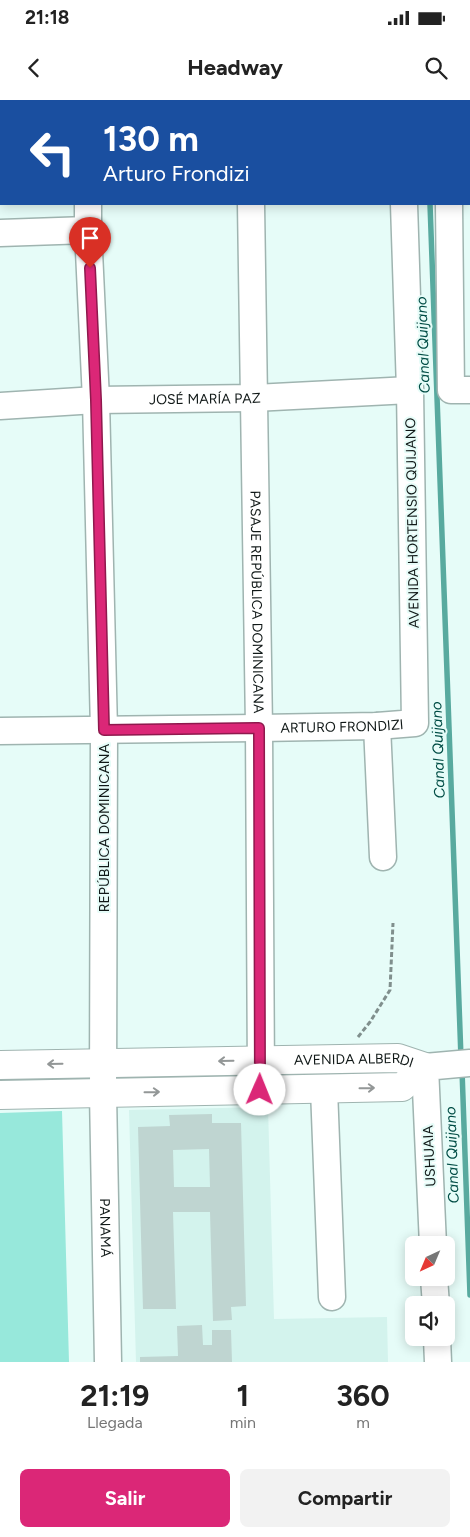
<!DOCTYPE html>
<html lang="es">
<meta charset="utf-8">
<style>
body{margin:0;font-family:Figtree,sans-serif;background:#f2f2f2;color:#222;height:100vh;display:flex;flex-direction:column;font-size:19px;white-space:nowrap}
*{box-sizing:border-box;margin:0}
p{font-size:16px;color:#767676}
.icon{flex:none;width:28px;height:28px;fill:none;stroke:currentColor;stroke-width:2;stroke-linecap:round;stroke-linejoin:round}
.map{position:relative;height:1262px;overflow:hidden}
.panel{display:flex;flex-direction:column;background:#fff;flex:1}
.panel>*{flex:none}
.guide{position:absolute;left:0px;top:0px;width:470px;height:105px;box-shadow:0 2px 12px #0003;background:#1a4fa0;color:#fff;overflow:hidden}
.needle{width:32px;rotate:224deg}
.tools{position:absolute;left:405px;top:1136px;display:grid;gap:10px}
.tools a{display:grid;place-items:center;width:50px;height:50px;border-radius:8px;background:#fff;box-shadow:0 2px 12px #0003;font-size:25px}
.pin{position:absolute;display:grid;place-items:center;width:42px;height:42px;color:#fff;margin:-51px -21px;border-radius:50% 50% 50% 0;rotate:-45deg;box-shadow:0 0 5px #0007}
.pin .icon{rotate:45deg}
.me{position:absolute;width:55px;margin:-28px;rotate:1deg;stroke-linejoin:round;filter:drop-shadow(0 0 4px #0008)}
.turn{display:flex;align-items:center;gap:18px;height:105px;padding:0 20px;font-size:22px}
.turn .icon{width:65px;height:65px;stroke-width:2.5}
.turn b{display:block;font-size:35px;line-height:42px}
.eta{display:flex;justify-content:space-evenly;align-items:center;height:85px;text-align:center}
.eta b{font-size:30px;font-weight:700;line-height:35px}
.primary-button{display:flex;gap:10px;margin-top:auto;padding:10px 20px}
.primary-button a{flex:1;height:58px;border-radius:8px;background:#db2777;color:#fff;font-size:20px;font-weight:700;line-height:58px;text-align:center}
.primary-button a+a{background:#f2f2f2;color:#222}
.status{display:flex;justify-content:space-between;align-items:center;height:35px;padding:0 25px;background:#fff;direction:ltr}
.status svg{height:14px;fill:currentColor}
header{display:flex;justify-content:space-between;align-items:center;height:65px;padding:0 20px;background:#fff;font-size:22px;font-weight:700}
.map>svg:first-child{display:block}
.built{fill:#d3f3ed}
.green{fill:#97e8db}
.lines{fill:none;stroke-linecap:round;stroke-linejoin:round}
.stream{stroke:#58aa9f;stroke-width:5.5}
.building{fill:#bfd5d1;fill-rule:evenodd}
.minor-casing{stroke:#9fb4b0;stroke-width:29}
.major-casing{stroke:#9fb4b0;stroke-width:30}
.path{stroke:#808f8d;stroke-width:3;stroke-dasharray:5 2.5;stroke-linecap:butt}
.minor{stroke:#fff;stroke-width:26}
.major{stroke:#fff;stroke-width:28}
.oneway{stroke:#939797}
.route-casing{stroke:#8e194d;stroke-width:12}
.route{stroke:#db2777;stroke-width:9}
.labels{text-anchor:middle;stroke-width:4;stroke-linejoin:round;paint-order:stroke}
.street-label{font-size:14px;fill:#101817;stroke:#e6fcf8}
.water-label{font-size:15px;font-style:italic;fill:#004d45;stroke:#e6fcf8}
</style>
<div class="status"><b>21:18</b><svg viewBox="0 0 49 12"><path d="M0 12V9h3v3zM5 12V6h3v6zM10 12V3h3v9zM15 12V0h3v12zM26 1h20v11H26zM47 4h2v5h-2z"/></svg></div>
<header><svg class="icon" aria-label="back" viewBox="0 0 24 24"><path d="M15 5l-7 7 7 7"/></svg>Headway<svg class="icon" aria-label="search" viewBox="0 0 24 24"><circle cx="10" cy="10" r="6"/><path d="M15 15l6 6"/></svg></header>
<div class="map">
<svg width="470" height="1262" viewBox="0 0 470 1262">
<rect width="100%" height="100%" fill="#e6fcf8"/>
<!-- built -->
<path class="built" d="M268 1007 274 1219 387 1217 388 1262H136L129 1010Z"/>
<!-- green -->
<path class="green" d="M239 969 237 982 134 983V972Z
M391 969V974L289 976V973Z
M87 971V983L0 984V973Z
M62 1011 69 1262H0V1013Z"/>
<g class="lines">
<!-- stream -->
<path class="stream" d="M427 0V1
M430 104 461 958
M462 970 470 1195"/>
</g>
<!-- building -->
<path class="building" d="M212 1014V1023H241L246 1206 231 1207 232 1220 213 1221 210 1112H173L176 1209H143L138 1027 170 1026 169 1015ZM209 1049 210 1087H174L173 1050Z
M202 1225 203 1245H212V1230H231L232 1262H140V1257L178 1256 177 1226Z"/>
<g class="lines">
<defs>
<g id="minor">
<path d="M249 0V1"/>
<path d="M400 0V1"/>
<path d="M448 0V1"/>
<path d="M88 1V0"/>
<path id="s1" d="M88 104V130L96 300 104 630 103 993 108 1262"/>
<path id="s2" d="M251 104 259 628 261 983"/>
<path d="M449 104 451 290H470"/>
<path d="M0 133 88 130"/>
<path id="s3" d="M0 306 96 300 254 298 410 290"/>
<path d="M377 626 383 757"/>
<path id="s4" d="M0 631 259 628 377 626 415 623 410 290 404 104"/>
<path d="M324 989 332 1197"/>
<path d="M433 1145 425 967 470 963"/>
<path d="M434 1178 436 1205"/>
<path d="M437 1238 438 1262"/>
</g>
<g id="major">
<path id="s5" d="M0 965 398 958 425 967 402 987 0 995"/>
</g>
</defs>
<!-- minor casing -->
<use href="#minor" class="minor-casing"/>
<!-- major casing -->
<use href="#major" class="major-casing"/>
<!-- path -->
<path class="path" d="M358 937 370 922 390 890 393 823"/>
<!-- minor -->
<use href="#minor" class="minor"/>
<!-- major -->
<use href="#major" class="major"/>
</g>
<!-- one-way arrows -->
<defs><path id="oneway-shaft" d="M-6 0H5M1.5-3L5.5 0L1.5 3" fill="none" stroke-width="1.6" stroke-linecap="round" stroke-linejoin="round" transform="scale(1.25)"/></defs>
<g class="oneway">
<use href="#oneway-shaft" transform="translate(226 961) rotate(179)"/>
<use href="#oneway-shaft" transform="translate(55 964) rotate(179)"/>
<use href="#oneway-shaft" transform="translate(367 988) rotate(-1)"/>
<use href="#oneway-shaft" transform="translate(152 992) rotate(-1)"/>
</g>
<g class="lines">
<defs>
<path id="route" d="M90 168 96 300 104 630 259 628 260 990"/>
</defs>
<!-- route casing -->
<use href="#route" class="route-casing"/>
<!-- route -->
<use href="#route" class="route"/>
</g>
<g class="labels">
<!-- street labels -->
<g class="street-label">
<text dy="5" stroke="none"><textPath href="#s3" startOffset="205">JOSÉ MARÍA PAZ</textPath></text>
<text transform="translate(412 423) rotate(-91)" y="5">AVENIDA HORTENSIO QUIJANO</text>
<text dy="5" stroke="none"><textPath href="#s2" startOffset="398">PASAJE REPÚBLICA DOMINICANA</textPath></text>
<text dy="5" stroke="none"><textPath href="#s4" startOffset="342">ARTURO FRONDIZI</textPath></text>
<text transform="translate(104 728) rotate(-90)" y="5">REPÚBLICA DOMINICANA</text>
<text dy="5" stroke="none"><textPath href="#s5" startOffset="354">AVENIDA ALBERDI</textPath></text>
<text transform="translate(429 1056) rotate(-93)" y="5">USHUAIA</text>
<text dy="5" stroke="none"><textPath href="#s1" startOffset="1024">PANAMÁ</textPath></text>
</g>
<!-- water labels -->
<g class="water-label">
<text transform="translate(423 245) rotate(-92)" y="5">Canal Quijano</text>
<text transform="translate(438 650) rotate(-92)" y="5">Canal Quijano</text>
<text transform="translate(452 1055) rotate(-92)" y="5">Canal Quijano</text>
</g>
</g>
</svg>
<div class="tools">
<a><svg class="needle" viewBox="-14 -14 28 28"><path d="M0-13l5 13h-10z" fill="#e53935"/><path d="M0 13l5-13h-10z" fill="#767676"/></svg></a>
<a><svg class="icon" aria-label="sound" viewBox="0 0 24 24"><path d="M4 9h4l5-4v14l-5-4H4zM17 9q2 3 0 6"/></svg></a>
</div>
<div class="pin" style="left:90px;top:168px;background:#d93025"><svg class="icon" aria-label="arrive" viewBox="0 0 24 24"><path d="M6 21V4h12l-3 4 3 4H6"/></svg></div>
<svg class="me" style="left:260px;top:990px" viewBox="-20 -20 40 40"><circle r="19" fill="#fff"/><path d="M0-13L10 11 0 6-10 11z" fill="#db2777"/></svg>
<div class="guide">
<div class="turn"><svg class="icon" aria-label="left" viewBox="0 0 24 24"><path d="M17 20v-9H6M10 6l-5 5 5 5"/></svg><div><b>130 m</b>Arturo Frondizi</div></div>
</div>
</div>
<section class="panel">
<div class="eta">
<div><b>21:19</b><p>Llegada</p></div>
<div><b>1</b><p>min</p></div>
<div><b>360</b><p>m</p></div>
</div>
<div class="primary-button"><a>Salir</a><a>Compartir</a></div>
</section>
